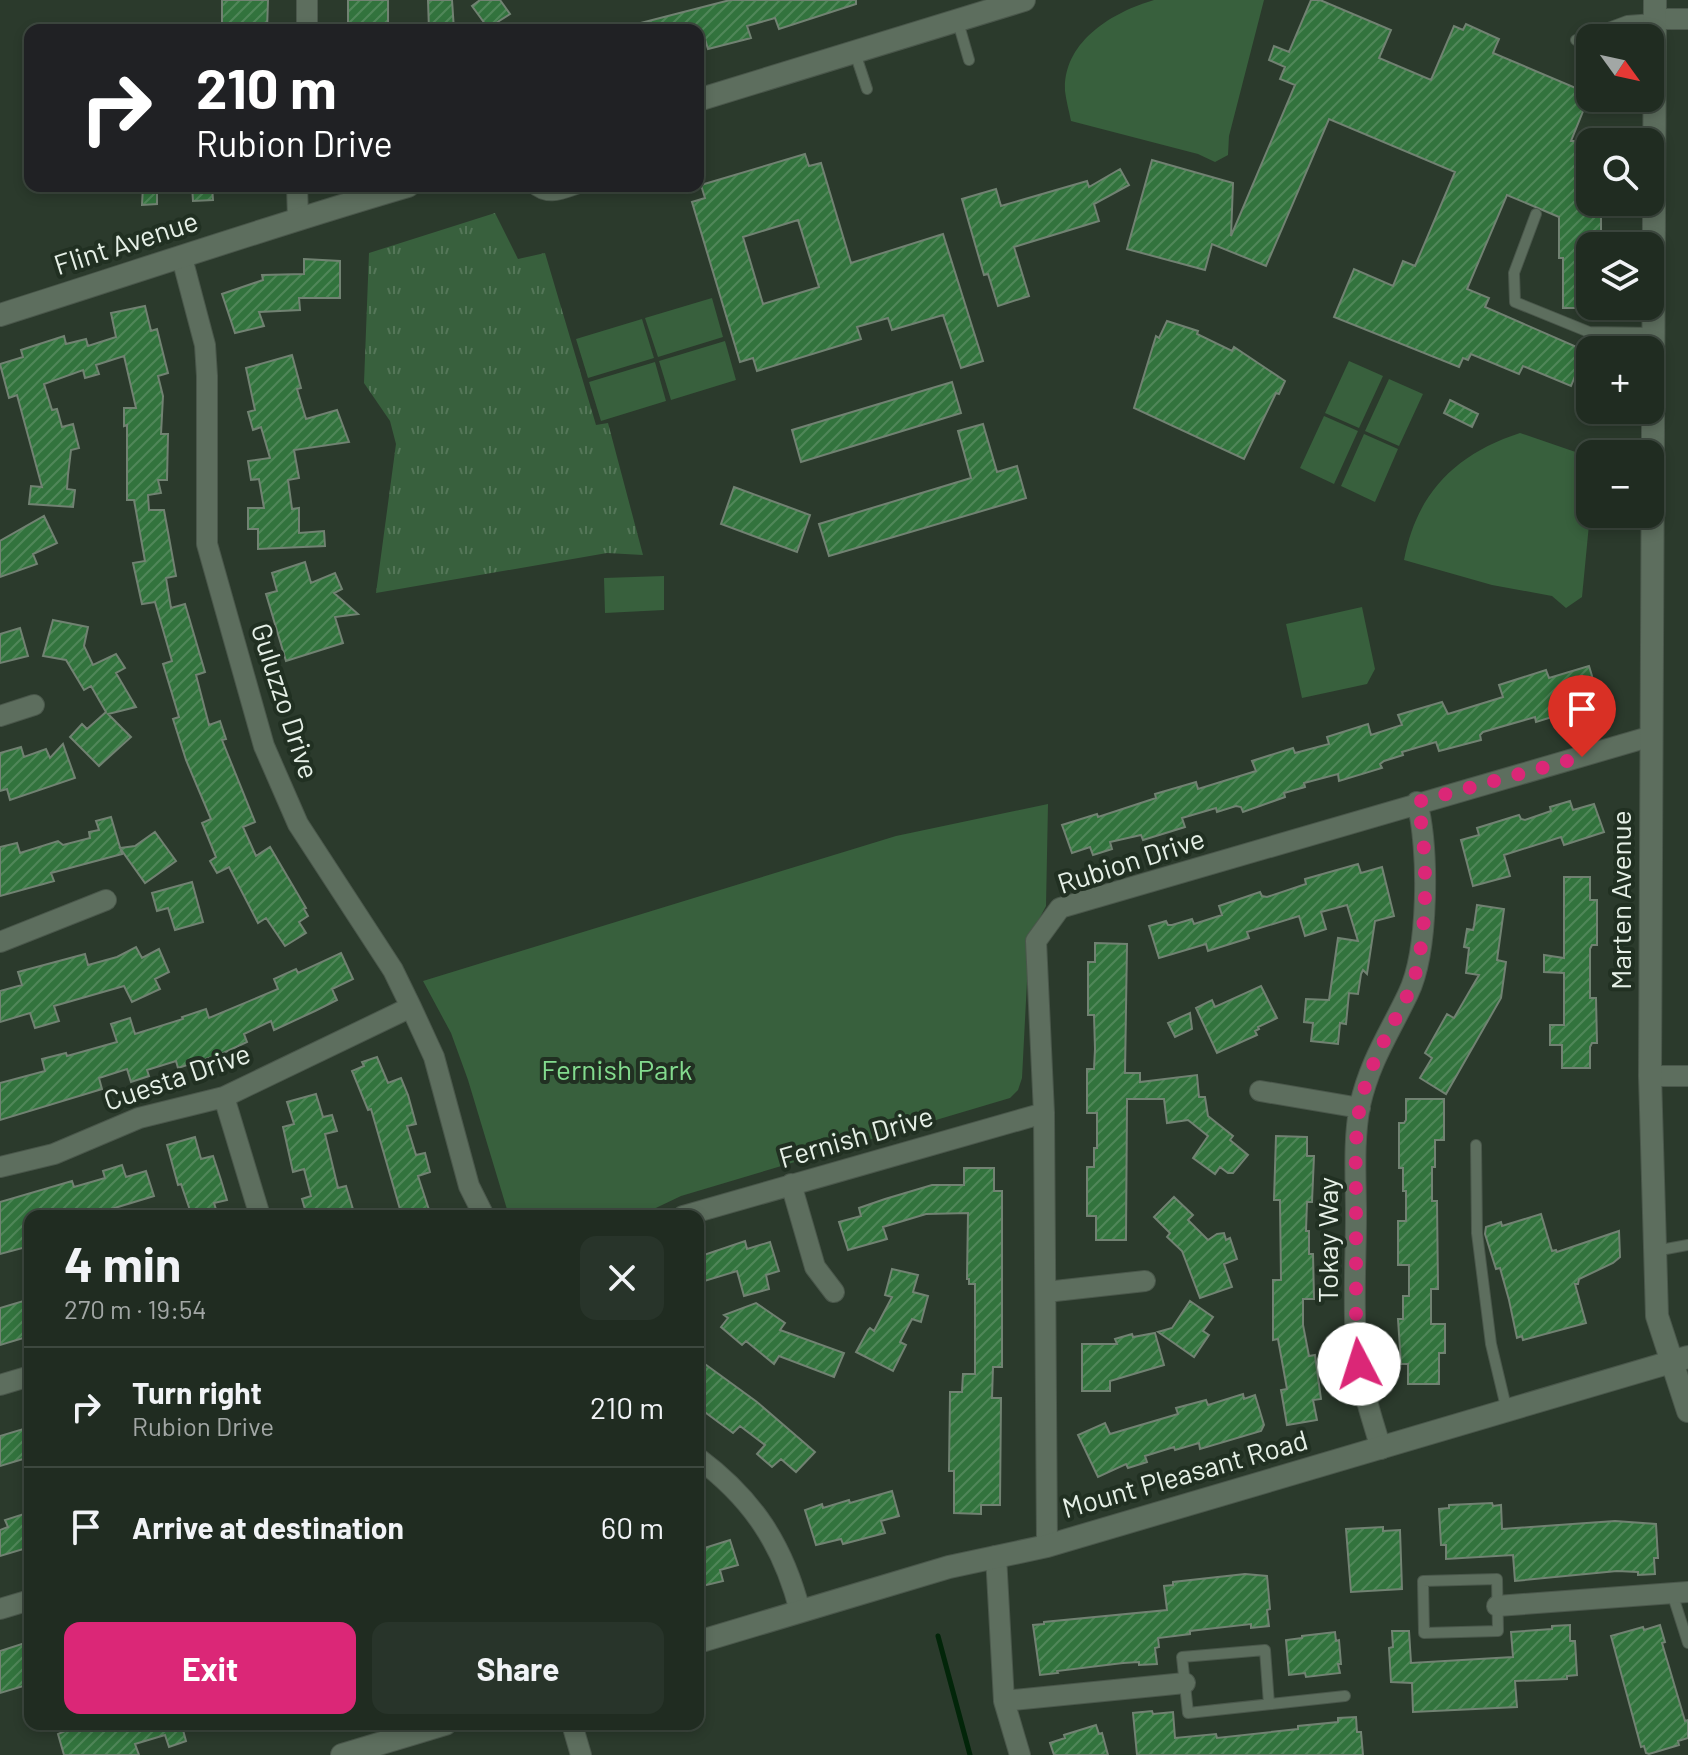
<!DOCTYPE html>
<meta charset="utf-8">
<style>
body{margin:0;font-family:Barlow,sans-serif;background:#28342a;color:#f1f3f6;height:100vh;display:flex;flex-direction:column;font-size:30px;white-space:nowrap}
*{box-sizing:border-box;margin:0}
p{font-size:26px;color:#a2a7a5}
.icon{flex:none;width:44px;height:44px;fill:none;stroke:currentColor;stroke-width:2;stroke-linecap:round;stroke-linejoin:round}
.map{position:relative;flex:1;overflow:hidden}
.panel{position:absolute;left:24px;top:1210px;width:680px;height:520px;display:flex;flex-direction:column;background:#202c21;border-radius:16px;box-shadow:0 4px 12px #0003,0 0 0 2px #3d483f}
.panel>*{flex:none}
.hud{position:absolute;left:24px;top:24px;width:680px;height:168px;border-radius:16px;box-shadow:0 4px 12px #0003,0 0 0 2px #3d483f;background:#202124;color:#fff;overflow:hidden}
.needle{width:52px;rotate:123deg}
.controls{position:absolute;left:1576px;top:24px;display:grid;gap:16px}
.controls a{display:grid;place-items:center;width:88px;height:88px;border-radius:16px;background:#202c21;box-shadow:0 4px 12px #0003,0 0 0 2px #3d483f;font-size:40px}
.pin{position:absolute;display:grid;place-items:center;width:68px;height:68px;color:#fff;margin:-82px -34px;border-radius:50% 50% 50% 0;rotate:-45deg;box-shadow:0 0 8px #0007}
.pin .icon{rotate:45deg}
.me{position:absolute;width:88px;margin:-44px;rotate:355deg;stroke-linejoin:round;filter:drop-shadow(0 0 6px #0008)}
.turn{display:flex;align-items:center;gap:28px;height:168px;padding:0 40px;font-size:36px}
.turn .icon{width:104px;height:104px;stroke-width:2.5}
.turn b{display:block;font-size:56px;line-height:68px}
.round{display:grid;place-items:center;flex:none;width:84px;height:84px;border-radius:16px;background:#28342a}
.overview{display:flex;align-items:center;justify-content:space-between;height:136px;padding:0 40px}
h1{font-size:48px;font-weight:700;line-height:60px}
.button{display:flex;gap:16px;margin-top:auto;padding:16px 40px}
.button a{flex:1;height:92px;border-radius:16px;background:#db2777;color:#fff;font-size:32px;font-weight:700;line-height:92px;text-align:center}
.button a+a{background:#28342a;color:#f1f3f6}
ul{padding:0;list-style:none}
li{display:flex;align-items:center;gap:24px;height:120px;padding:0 40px;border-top:2px solid #3d483f}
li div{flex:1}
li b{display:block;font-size:30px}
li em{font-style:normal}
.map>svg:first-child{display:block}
.grass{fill:url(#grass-tufts)}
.park{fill:#38603d}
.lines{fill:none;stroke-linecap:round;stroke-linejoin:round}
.stream{stroke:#022509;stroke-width:5}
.building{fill:url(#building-hatch);stroke:#718272;stroke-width:2;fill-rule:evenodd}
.service-casing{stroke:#4a574b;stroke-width:12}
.minor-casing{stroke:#4a574b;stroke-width:22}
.tertiary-casing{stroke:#4a574b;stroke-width:24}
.service{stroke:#5d6e5e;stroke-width:10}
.minor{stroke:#5d6e5e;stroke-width:20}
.tertiary{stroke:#5d6e5e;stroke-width:22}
.route{stroke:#db2777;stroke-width:14;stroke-dasharray:0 25.2}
.labels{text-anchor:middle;stroke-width:8;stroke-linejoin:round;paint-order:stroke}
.street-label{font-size:28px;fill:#e6f0e7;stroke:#213022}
.park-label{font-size:28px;fill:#83db8e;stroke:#213022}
</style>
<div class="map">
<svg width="1688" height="1755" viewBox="0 0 1688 1755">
<defs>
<pattern id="grass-tufts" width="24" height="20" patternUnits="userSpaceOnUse" patternTransform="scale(2)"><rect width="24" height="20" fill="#38603d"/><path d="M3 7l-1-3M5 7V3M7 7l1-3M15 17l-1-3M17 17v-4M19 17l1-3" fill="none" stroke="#557759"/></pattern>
<pattern id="building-hatch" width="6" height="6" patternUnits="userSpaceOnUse" patternTransform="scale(2)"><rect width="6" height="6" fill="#32733d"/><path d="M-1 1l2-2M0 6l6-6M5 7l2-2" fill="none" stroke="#508759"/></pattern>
</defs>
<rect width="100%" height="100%" fill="#2b3a2c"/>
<!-- grass -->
<path class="grass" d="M495 213 518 259 545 253 596 425 608 423 643 555 607 553 376 593 396 444 390 421 364 383 369 253Z"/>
<!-- park -->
<path class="park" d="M1154 0H1264L1229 136 1228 155 1215 162 1198 154 1071 121C1069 111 1066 100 1065 91 1063 41 1113 12 1154 0Z
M712 298 723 337 658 357 645 318Z
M642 319 654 358 588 378 576 339Z
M725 341 736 380 671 400 659 361Z
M1349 361 1383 376 1359 428 1325 413Z
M655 362 666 401 601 421 589 382Z
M1389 379 1423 394 1399 446 1365 431Z
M1324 416 1358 431 1334 484 1300 468Z
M1520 433 1590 457V514L1582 597 1566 608 1552 596 1492 585 1404 560C1417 492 1456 454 1520 433Z
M1364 434 1398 449 1375 502 1341 486Z
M664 576V610L605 613 604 578Z
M1362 607 1375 669 1367 684 1302 698 1286 624Z
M1048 804 1046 906 1037 923 1028 962 1022 1078 1018 1090 1010 1098 681 1196 639 1216H509L468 1080 451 1033 423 981 896 836Z"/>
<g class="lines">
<!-- stream -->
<path class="stream" d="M938 1636 970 1755"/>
</g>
<!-- building -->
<path class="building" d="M222 0H268L267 30H229V24H222Z
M348 0H388V30H348Z
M428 0H452L454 30H429Z
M480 0H500L510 14 488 28 472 6Z
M730 0H856V4L779 29 775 18 747 26 751 38 708 49 705 39 698 41V30H630L629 26Z
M1311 0H1320L1391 30 1379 58 1431 80 1454 26 1463 30 1466 24 1499 39 1493 53 1590 94 1571 141H1590V208H1601V246H1590V308H1563V258H1559V217L1507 195 1467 289 1489 298 1485 307 1579 348 1577 353 1583 356 1571 386 1523 366 1519 374 1471 354 1468 360 1463 358 1459 367 1334 317 1354 269 1393 286 1403 261 1415 266 1455 172 1329 119 1266 266 1212 244 1205 270 1127 249 1152 160 1233 183 1231 236 1295 85 1280 79 1285 67 1269 60 1274 46 1289 52Z
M805 154 809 166 821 163 851 263 943 234 983 361 961 368 943 315 892 330 888 318 857 327 861 339 757 371 753 358 740 362 692 202 705 198 701 185ZM798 220 819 287 763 304 743 237Z
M1120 169 1129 185 1094 204 1099 221 1014 247 1029 296 998 306 988 274 984 275 962 199 996 189 1001 206 1087 181 1089 187Z
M143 186H157V204L142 205Z
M192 186H212L213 200 193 201Z
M304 259 340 261V298H299L300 310 259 312 264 326 235 333 222 294 263 280 262 275 304 274Z
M145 306 151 331 157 329 168 373 158 376 163 396 161 434H168L167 480H158L161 493 148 495 149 510H164L176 576 166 578 171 608 185 604 205 672 196 675 209 725 220 721 226 739 222 740 255 822 243 827 256 856 270 847 306 908 304 909 308 916 299 922 306 933 285 946 266 918 258 923 229 867 217 873 210 861 216 857 202 823 211 819 186 760 173 719 179 717 163 664 172 661 155 602 142 604 133 563 145 561 134 500H127V425L124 426V408H136L124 356 96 365 99 374 85 378 83 370 44 384 52 410 57 409 62 427 73 424 79 448 71 450 68 475 67 489 75 490 73 507 29 504 31 486 42 487 17 395 9 398 0 364 23 357 21 350 64 336 66 344 86 339 88 346 116 337 111 313Z
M1167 321 1198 331 1197 334 1232 351 1234 347 1285 381 1279 394 1276 393 1244 459 1134 408 1156 336 1159 338Z
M292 355 301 388 297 389 306 419 337 410 349 442 294 450 299 478 288 480 292 509 299 508V533L324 531 325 546 258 549V529H248V508H264L259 479 251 480 248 461 270 458 261 427 253 430 248 412 255 410 246 368Z
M952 382 961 413 801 462 792 430Z
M1450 400 1478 414 1472 427 1444 413Z
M983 424 997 472 1017 466 1026 498 829 556 819 524 971 478 958 431Z
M734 487 810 515 797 552 721 524Z
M44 516 57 543 33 554 37 564 0 577V541Z
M305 562 311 583 335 573 342 589 334 593 358 614 335 617 343 643 286 661 266 594 277 591 272 573Z
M53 620 88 627 84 646 93 665 116 654 125 668 116 673 136 707 108 714 131 737 99 766 70 737 82 724 87 729 106 712 91 686 84 690 66 660 43 656Z
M20 628 28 656 0 663V634Z
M1589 666 1598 696 1579 702 1581 708 1536 722 1535 717 1483 732 1480 735 1481 740 1439 751 1436 742 1402 752 1403 755 1384 761 1380 764 1382 768 1339 781 1338 774 1304 783 1305 787 1284 793 1285 797 1243 812 1241 807 1236 806 1217 812 1216 808 1182 818 1185 827 1143 840 1141 835 1110 842 1112 849 1093 855 1090 847 1072 853 1062 825 1097 814 1098 817 1156 798 1155 794 1196 782 1198 789 1256 771 1252 761 1293 748 1295 753 1329 744 1327 737 1368 724 1371 735 1402 725 1398 715 1442 702 1448 714 1503 697 1499 685 1546 670 1549 678Z
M63 744 75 778 10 800 7 789 0 791V753L21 747 24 757 46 749 50 758Z
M1570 801 1573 810 1594 804 1604 832 1564 845 1561 837 1504 855 1510 876 1473 886 1461 840 1479 835 1477 828 1519 815 1521 819 1525 820 1551 811 1550 807Z
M111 817 122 854 51 873 54 881 0 896V847L17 843 20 853 58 841 63 845 90 838 89 832 99 830 96 821Z
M155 832 176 861 145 883 120 848 135 846Z
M1358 864 1361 873 1382 867 1394 916 1375 921 1367 974 1363 970 1361 974 1358 994 1349 993 1346 1024 1340 1023 1338 1044 1311 1041 1313 1023 1304 1022 1306 999 1329 1000 1338 938 1358 941 1347 905 1321 912 1326 929 1305 936 1299 916 1247 932 1249 938 1208 951 1206 944 1159 958 1149 926 1166 921 1168 925H1172L1192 919 1194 924 1222 915 1219 906 1260 892 1262 896 1267 897 1306 884 1305 879Z
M1564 877H1590V900H1597V945H1592L1590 949V998H1596L1597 1043H1592L1590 1047V1068H1562V1045H1550V1025H1564V973L1544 972V955L1564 958Z
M192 882 203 922 175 930 168 908 157 911 152 893Z
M1477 905 1504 909 1497 960 1506 962 1501 998 1446 1094 1420 1078 1432 1058 1425 1053 1447 1014 1454 1018 1479 975 1466 973 1469 948 1464 947 1467 929 1473 930 1474 926Z
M1095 943 1127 944 1125 1073H1140V1082L1197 1075 1199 1097H1205L1208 1116 1233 1136 1230 1140 1248 1155 1233 1173H1228L1220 1167 1215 1174 1193 1158 1208 1136 1188 1120 1167 1123 1164 1099H1127L1126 1240H1096V1216H1087V1167H1094V1148H1097V1113H1087V1069H1094L1095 1049 1094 1015H1088V962H1095Z
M136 947 142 958 159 949 169 972 155 979 160 989 132 1002 124 986 54 1006 59 1021 35 1028 30 1013 0 1022V991L22 985 18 972 85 954 88 965 117 957Z
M341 953 353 979 332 989 337 1000 315 1011 274 1030 271 1021 244 1034 247 1042 221 1054 178 1068 176 1061 147 1070 149 1076 131 1082 127 1069 99 1078 102 1089 0 1120V1083L45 1071 42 1059 66 1053 67 1056 117 1042 111 1024 130 1018 135 1034 183 1019 182 1017 206 1009 209 1018 278 989 274 979 296 969 298 973Z
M1261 986 1277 1018 1258 1027 1259 1029 1255 1031 1257 1035 1217 1053 1196 1008 1212 1000 1215 1007Z
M1190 1013 1192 1029 1175 1037 1168 1023Z
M377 1057 388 1083 401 1078 408 1095 416 1124 407 1126 416 1155 425 1153 430 1172 418 1176 431 1216H402L371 1109 368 1110 352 1071 364 1066 362 1062Z
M316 1094 323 1117 332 1115 337 1131 325 1134 338 1188 346 1186 355 1216H307L302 1199 311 1196 304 1169 293 1172 283 1127 294 1124 287 1102Z
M1406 1099H1444V1140H1435V1167H1432V1201H1437L1438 1289H1431V1324H1445V1353H1439V1384H1408V1364H1401L1398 1319H1403V1296H1409V1265H1398V1221H1406V1191H1403V1168H1399V1123H1404L1406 1120Z
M1276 1136 1307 1137V1156H1314L1312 1202H1307L1306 1231H1309V1254H1313L1314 1299H1303V1325L1309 1356 1315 1355 1321 1399 1313 1400 1317 1420 1287 1425 1281 1390 1287 1389 1278 1339 1273 1340V1280H1281L1280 1200H1274Z
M195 1137 201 1159 213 1156 221 1180 227 1200 214 1203 218 1216H192L181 1184 178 1185 167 1145Z
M122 1165 126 1177 146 1171 154 1196 108 1210 110 1216H30V1246L0 1254V1202L72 1181 74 1187 105 1178 103 1171Z
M964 1168H994V1191H1002V1367H993L992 1398H1001L1000 1505H981V1514L954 1513V1471H949L950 1392H962L963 1374H975V1284H969V1279H967L968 1213 926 1214 883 1227 887 1239 848 1250 839 1222 861 1216 859 1208 885 1199 932 1185H964Z
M1174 1197 1193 1215 1188 1220 1208 1240 1217 1234 1224 1233 1226 1240 1230 1238 1237 1259 1224 1264 1232 1287 1200 1298 1182 1251 1167 1237 1170 1233 1154 1217Z
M1541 1214 1552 1251 1556 1250 1557 1252 1619 1231 1620 1257 1613 1263 1579 1279 1578 1284H1575L1586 1323 1523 1340 1522 1336 1517 1338 1509 1300 1500 1268 1496 1269 1485 1234 1486 1227 1501 1222 1502 1226Z
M745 1241 747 1249 770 1242 779 1271 766 1275 769 1289 744 1296 737 1271 698 1283V1257Z
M892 1269 918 1275 913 1292 928 1296 921 1322 912 1319 900 1342 906 1345 893 1371 856 1352 868 1330 870 1328 874 1331 892 1297 885 1295Z
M30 1299V1336L0 1345V1308Z
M1190 1301 1213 1317 1203 1331 1209 1335 1194 1357 1158 1332 1172 1328Z
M756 1303 785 1323 780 1330 844 1353 834 1377 779 1356 774 1364 746 1341 742 1345 721 1327 728 1318 724 1315Z
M1155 1333 1164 1365 1110 1381V1391H1082V1344H1117L1115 1339 1132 1334 1133 1337Z
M698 1359 757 1402 815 1452 796 1472 781 1459 772 1467 757 1454 765 1445 740 1426 733 1433 698 1407Z
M1243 1394 1244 1399 1255 1395 1264 1425 1261 1431 1200 1449 1199 1443 1175 1450 1174 1447 1145 1456 1147 1462 1128 1468 1126 1464 1098 1477 1078 1435 1105 1423 1110 1434 1178 1414 1176 1408 1206 1400 1208 1405Z
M30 1427V1457L0 1466V1436Z
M892 1491 899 1516 881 1521 885 1533 843 1544 841 1539 816 1545 805 1510 822 1504 823 1508 849 1500 850 1503Z
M1492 1503 1493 1506 1501 1505 1502 1529 1615 1521 1656 1524 1658 1558H1654L1655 1574 1638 1575V1572L1617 1571 1515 1581 1513 1555 1446 1559V1545H1441L1439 1509 1449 1508V1505Z
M30 1512V1547L0 1556V1530L8 1527 5 1520Z
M1383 1527V1531L1400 1530 1402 1589 1351 1592 1346 1529Z
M730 1540 738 1565 720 1570 723 1581 698 1587V1550Z
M1245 1574 1267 1576 1270 1609 1267 1610 1269 1626 1251 1628V1624L1207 1629 1190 1631V1634L1158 1638 1159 1647 1155 1648 1157 1664 1139 1665V1662L1123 1663 1057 1671 1058 1673 1040 1675 1033 1625 1044 1624V1622L1167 1610 1164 1586 1173 1585V1582Z
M1570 1625V1641H1575L1577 1675 1567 1676V1679L1515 1681 1517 1707 1413 1712 1412 1683 1391 1682 1389 1648 1393 1647 1392 1631H1409L1411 1663 1513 1657 1511 1632 1552 1629V1626Z
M1660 1625 1665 1642 1662 1643 1685 1721 1688 1720V1738L1678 1741 1679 1745 1649 1754 1646 1753 1644 1746 1641 1747 1611 1636 1643 1627 1644 1630Z
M1335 1632 1336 1641 1339 1640 1341 1664H1338L1340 1673 1306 1677 1305 1673 1289 1675 1286 1640 1302 1638V1636Z
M25 1643 28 1651H30V1684L0 1693V1651Z
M1152 1711 1153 1714 1173 1712 1175 1738 1216 1734 1217 1738 1298 1729V1726L1338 1722V1718L1356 1717 1357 1732H1361L1363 1755H1137L1133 1713Z
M81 1724H188L189 1728 183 1730 186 1741 169 1747 165 1735 135 1744 139 1755H64L58 1734Z
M1096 1725 1099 1734 1102 1733 1108 1755H1054L1050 1743 1065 1738 1064 1735Z"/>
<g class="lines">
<defs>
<path id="service" d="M958 22 969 60
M1576 40 1627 21 1654 19
M855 53 867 89
M530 186C548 203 564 193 585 186
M1536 214 1514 273 1515 302 1589 332 1653 333
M1476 1145 1477 1233 1491 1344 1507 1411
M1655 1251 1688 1245
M1497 1579 1498 1631 1424 1633 1423 1581Z
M1672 1593 1688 1643
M1269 1704 1265 1650 1182 1657 1188 1713 1345 1696"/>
<path id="minor" d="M1656 19H1688
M307 30V0
M297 186 298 218
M182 258 205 345 207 376V544L264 746 298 824 393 970 411 1007 434 1057 469 1186 484 1216
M0 716 34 705
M0 942 106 900
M1650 1076H1688
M1260 1091 1360 1108
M224 1097 260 1216
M0 1167 54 1154 139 1118 224 1097 411 1007
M791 1184 815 1267 834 1292
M683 1216 1044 1113
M1046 1292 1145 1281
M0 1385 30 1376
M1381 1449C1371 1414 1358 1379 1356 1342 1353 1300 1356 1257 1356 1215 1356 1179 1353 1141 1360 1105 1370 1061 1389 1034 1408 994 1429 951 1429 848 1417 802
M698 1458C753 1499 783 1545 800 1611
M1047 1546 1044 1113 1036 941 1060 908 1652 736
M996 1556 1004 1701 1020 1755
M1497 1606 1688 1592
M0 1609 30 1600
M1004 1701 1185 1683
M572 1724 581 1755"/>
<path id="tertiary" d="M1655 0 1650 1076 1657 1316 1688 1411
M698 100 1024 0
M0 315C136 272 271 226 408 186
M698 1642 949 1567 1047 1546 1688 1357
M342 1755 445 1724"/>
</defs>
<!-- service casing -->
<use href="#service" class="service-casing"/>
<!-- minor casing -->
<use href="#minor" class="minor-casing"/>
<!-- tertiary casing -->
<use href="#tertiary" class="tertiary-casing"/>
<!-- service -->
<use href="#service" class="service"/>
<!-- minor -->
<use href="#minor" class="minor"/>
<!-- tertiary -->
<use href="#tertiary" class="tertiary"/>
</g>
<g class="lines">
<!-- route -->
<path class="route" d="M1359 1364 1356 1344C1356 1297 1356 1250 1356 1203 1356 1171 1354 1138 1360 1106 1369 1063 1389 1033 1408 994 1429 952 1429 848 1417 802L1582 757"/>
</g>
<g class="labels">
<!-- street labels -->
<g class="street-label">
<text transform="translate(126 243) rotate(-18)" y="10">Flint Avenue</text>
<text transform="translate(285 701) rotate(72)" y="10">Guluzzo Drive</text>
<text transform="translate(1131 861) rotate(-18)" y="10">Rubion Drive</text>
<text transform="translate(1621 900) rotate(-90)" y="10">Marten Avenue</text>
<text transform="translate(177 1077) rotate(-19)" y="10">Cuesta Drive</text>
<text transform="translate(856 1137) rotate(-16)" y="10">Fernish Drive</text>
<text transform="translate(1328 1240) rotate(-90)" y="10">Tokay Way</text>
<text transform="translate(1185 1474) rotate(-16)" y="10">Mount Pleasant Road</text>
</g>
<!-- park labels -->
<g class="park-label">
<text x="617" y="1080">Fernish Park</text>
</g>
</g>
</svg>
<div class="controls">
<a><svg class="needle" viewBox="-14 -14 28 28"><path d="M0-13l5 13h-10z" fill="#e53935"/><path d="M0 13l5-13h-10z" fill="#a2a7a5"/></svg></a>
<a><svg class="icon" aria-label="search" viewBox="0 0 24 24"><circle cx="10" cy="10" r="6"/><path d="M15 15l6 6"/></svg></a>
<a><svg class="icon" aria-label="layers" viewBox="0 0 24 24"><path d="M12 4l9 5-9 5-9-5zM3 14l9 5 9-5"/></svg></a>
<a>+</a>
<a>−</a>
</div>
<div class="pin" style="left:1582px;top:757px;background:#d93025"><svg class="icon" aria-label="arrive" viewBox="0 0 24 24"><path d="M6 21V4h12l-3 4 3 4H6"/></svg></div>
<svg class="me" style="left:1359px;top:1364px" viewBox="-20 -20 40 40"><circle r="19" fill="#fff"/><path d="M0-13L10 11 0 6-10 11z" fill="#db2777"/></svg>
<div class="hud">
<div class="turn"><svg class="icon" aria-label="right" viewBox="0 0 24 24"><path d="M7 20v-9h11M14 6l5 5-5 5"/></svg><div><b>210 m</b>Rubion Drive</div></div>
</div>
<section class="panel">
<div class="overview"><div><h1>4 min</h1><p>270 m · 19:54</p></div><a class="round"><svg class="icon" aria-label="close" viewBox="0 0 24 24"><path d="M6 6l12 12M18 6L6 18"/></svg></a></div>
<ul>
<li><svg class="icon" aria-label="right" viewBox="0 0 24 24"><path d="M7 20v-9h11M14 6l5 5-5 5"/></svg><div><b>Turn right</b><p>Rubion Drive</p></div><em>210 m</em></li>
<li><svg class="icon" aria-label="arrive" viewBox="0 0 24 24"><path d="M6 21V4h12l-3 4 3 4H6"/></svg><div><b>Arrive at destination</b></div><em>60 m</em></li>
</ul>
<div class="button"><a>Exit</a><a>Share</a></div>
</section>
</div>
